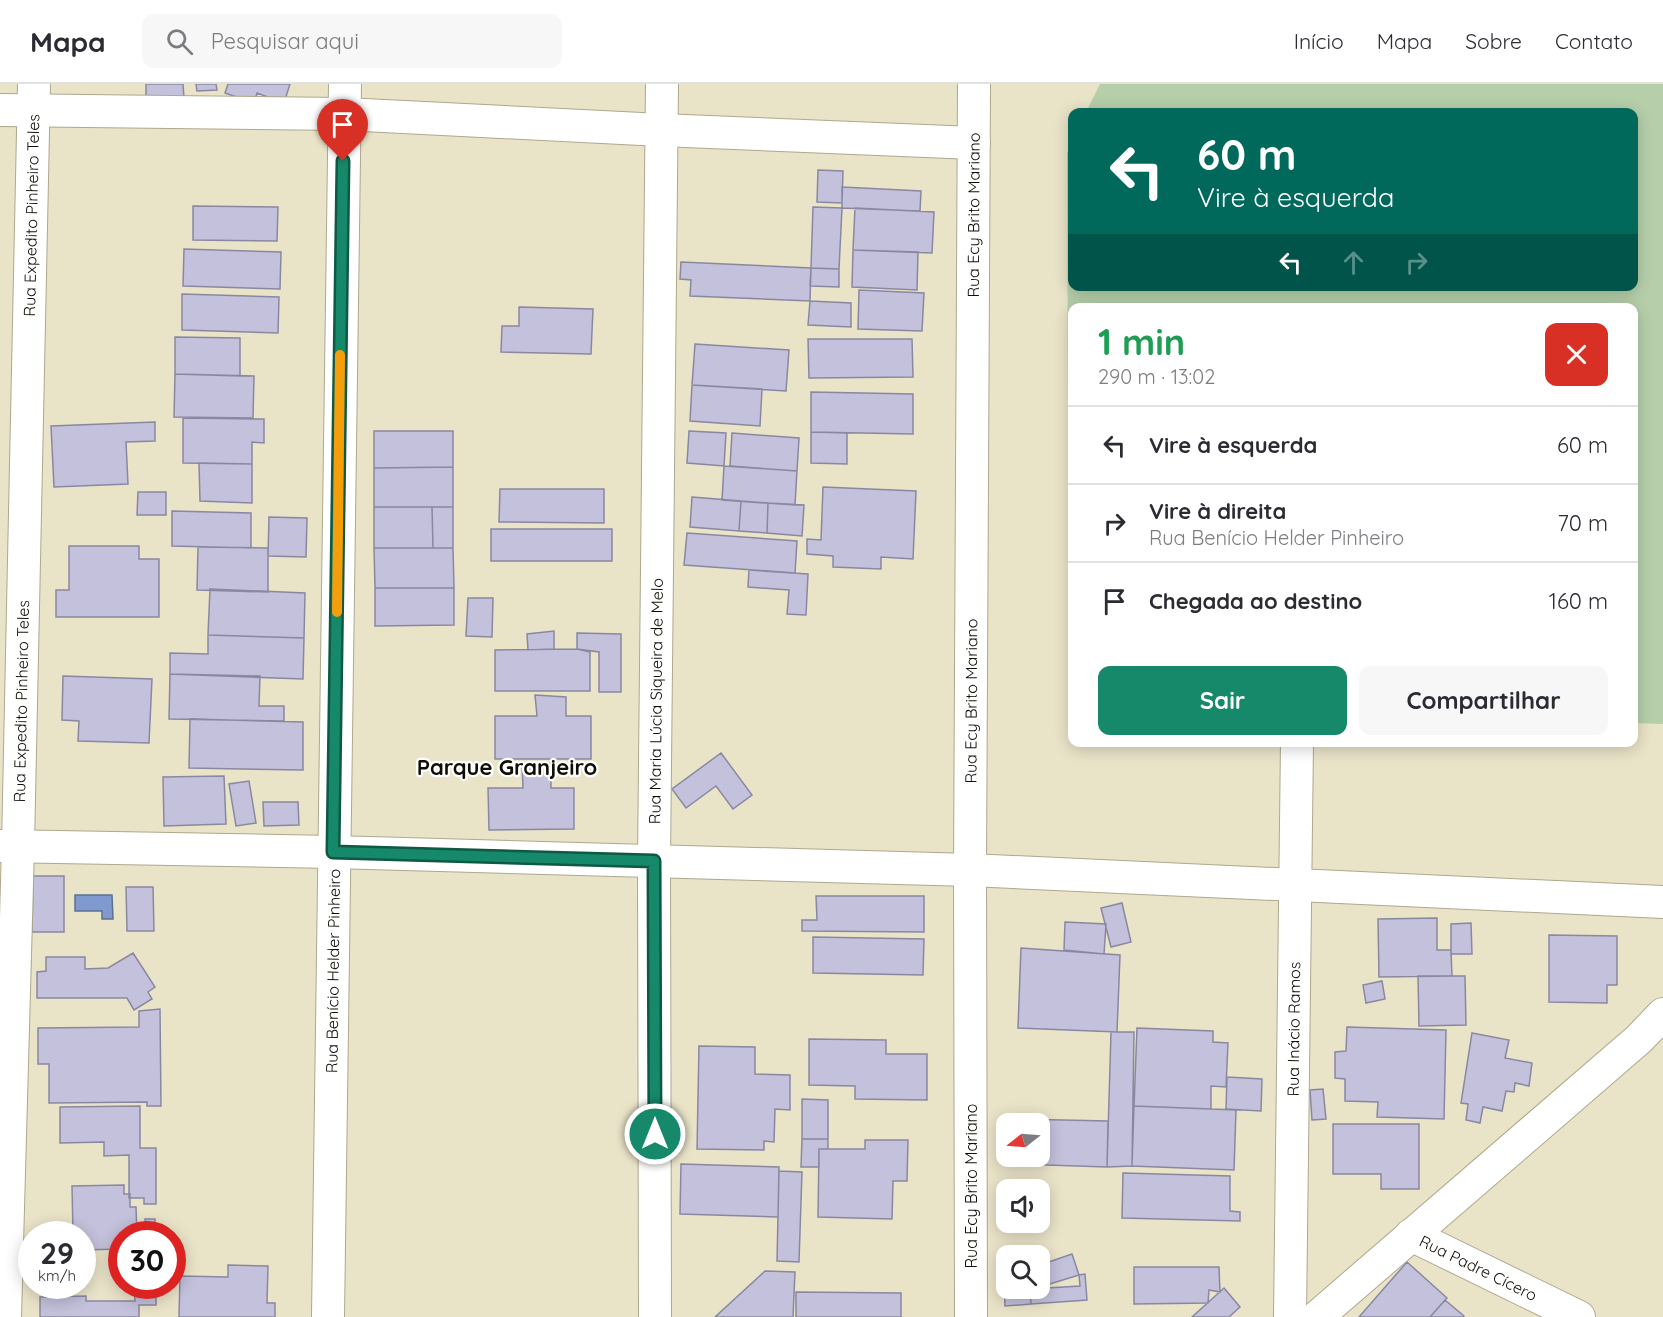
<!DOCTYPE html>
<html lang="pt">
<meta charset="utf-8">
<style>
body{margin:0;font-family:Quicksand,sans-serif;background:#f7f7f7;color:#2b2b33;height:100vh;display:flex;flex-direction:column;font-size:22px;white-space:nowrap}
*{box-sizing:border-box;margin:0}
p{font-size:20px;color:#7c7c81}
.icon{flex:none;width:33px;height:33px;fill:none;stroke:currentColor;stroke-width:2;stroke-linecap:round;stroke-linejoin:round}
.map{position:relative;flex:1;overflow:hidden}
.panel{position:absolute;left:1068px;top:219px;width:570px;height:444px;display:flex;flex-direction:column;background:#fff;border-radius:12px;box-shadow:0 3px 15px #0003}
.panel>*{flex:none}
.guide{position:absolute;left:1068px;top:24px;width:570px;height:183px;border-radius:12px;box-shadow:0 3px 15px #0003;background:#00695c;color:#fff;overflow:hidden}
.needle{width:39px;rotate:253deg}
.fabs{position:absolute;left:996px;top:1029px;display:grid;gap:12px}
.fabs a{display:grid;place-items:center;width:54px;height:54px;border-radius:12px;background:#fff;box-shadow:0 3px 15px #0003;font-size:30px}
.speed{position:absolute;left:18px;top:1137px;display:flex;gap:12px;font-size:30px;font-weight:700;text-align:center}
.speed>*{display:grid;place-content:center;width:78px;height:78px;border-radius:50%;background:#fff;box-shadow:0 3px 15px #0003;line-height:1}
.speed small{font-size:15px;font-weight:400}
.speed .limit{border:9px solid #d22;background:#fff;color:#111}
.pin{position:absolute;display:grid;place-items:center;width:51px;height:51px;color:#fff;margin:-62px -26px;border-radius:50% 50% 50% 0;rotate:-45deg;box-shadow:0 0 6px #0007}
.pin .icon{rotate:45deg}
.me{position:absolute;width:66px;margin:-33px;rotate:0deg;stroke-linejoin:round;filter:drop-shadow(0 0 4px #0008)}
.turn{display:flex;align-items:center;gap:21px;height:126px;padding:0 30px;font-size:27px}
.turn .icon{width:78px;height:78px;stroke-width:2.5}
.turn b{display:block;font-size:42px;line-height:51px}
.lanes{display:flex;align-items:center;height:57px;padding:0 30px;background:#0003;justify-content:center;gap:30px;direction:ltr}
.lanes .off{opacity:.35}
.round{display:grid;place-items:center;flex:none;width:63px;height:63px;border-radius:12px;background:#f7f7f7}
.summary{display:flex;align-items:center;justify-content:space-between;height:102px;padding:0 30px}
h1{font-size:36px;font-weight:700;line-height:45px;color:#1e9e55}
.cta{display:flex;gap:12px;margin-top:auto;padding:12px 30px}
.cta a{flex:1;height:69px;border-radius:12px;background:#158969;color:#fff;font-size:24px;font-weight:700;line-height:69px;text-align:center}
.cta a+a{background:#f7f7f7;color:#2b2b33}
ul{padding:0;list-style:none}
li{display:flex;align-items:center;gap:18px;height:78px;padding:0 30px;border-top:2px solid #e1e1e2}
li div{flex:1}
li b{display:block;font-size:22px}
li em{font-style:normal}
header{display:flex;align-items:center;gap:36px;box-sizing:border-box;height:84px;padding:0 30px;background:#fff;border-bottom:2px solid #e1e1e2}
header strong{font-size:28px}
nav{display:flex;gap:33px;margin-inline-start:auto;font-size:21px}
.search{width:420px;height:54px;background:#f7f7f7;display:flex;align-items:center;gap:15px;box-sizing:border-box;padding:0 21px;border-radius:12px;color:#7c7c81;font-size:22px}
.map>svg:first-child{display:block}
.green{fill:#b6cfaa}
.water{fill:#809acf;stroke:#5e7092;stroke-width:1.5}
.building{fill:#c3c1db;stroke:#8a88a1;stroke-width:1.5}
.lines{fill:none;stroke-linecap:round;stroke-linejoin:round}
.street-casing{stroke:#aea88e;stroke-width:34}
.street{stroke:#fff;stroke-width:32}
.route-casing{stroke:#0e5944;stroke-width:15}
.route{stroke:#158969;stroke-width:10}
.slow{stroke:#f59e0b;stroke-width:10}
.labels{text-anchor:middle;stroke-width:4.5;stroke-linejoin:round;paint-order:stroke}
.street-label{font-size:16px;fill:#100e05;stroke:#fff}
.district-label{font-size:22px;font-weight:bold;fill:#100e05;stroke:#fff}
</style>
<header>
<strong>Mapa</strong>
<div class="search"><svg class="icon" aria-label="search" viewBox="0 0 24 24"><circle cx="10" cy="10" r="6"/><path d="M15 15l6 6"/></svg>Pesquisar aqui</div>
<nav><a>Início</a><a>Mapa</a><a>Sobre</a><a>Contato</a></nav>
</header>
<div class="map">
<svg width="1663" height="1233" viewBox="0 0 1663 1233">
<rect width="100%" height="100%" fill="#e9e3c8"/>
<!-- green -->
<path class="green" d="M1100 0H1663V640L1634 639V224H1072V324L1068 320 1067 69 1072 58V202H1634V28H1086Z"/>
<!-- water -->
<path class="water" d="M75 811H112L113 835H102V827H75Z"/>
<!-- building -->
<path class="building" d="M146 0H183L184 14 146 15Z
M196 0H216L217 6 197 7Z
M228 0H290L284 19 257 9 254 19 225 9Z
M818 86 843 87 842 119 817 118Z
M842 103 921 107 920 127 842 124Z
M193 122 278 123 277 157 193 156Z
M813 123 842 124 839 185 811 184Z
M855 124 934 128 932 169 853 166Z
M184 165 281 168 280 205 183 202Z
M853 166 918 168 917 206 852 203Z
M681 178 811 184 810 217 690 212 691 196 680 195Z
M811 184 839 185V203L810 202Z
M859 206 924 209 922 247 858 245Z
M182 210 279 213 278 249 182 246Z
M810 217 851 219V243L808 241Z
M519 223 593 225 591 270 501 268 502 242H519Z
M175 253 240 254V292L175 290Z
M808 255H912L913 293 809 294Z
M695 260 789 266 786 307 692 301Z
M175 290 254 292 253 334 174 333Z
M692 301 762 305 760 342 690 337Z
M811 308 913 310V350L811 348Z
M183 334 264 335V359L252 358V380L183 379Z
M155 338V357L126 358 128 400 54 403 51 342Z
M374 347H453V383L374 384Z
M689 347 726 349 724 382 687 379Z
M811 348 847 349V380L811 379Z
M732 349 799 354 797 387 730 382Z
M199 379 252 380V419L200 417Z
M724 382 797 387 795 421 722 416Z
M453 383V423H374V384Z
M823 403 916 407 913 475 881 473V485L833 483V472L807 470V455L821 456Z
M500 405H604V439L499 438Z
M138 408H166V431H137Z
M692 413 741 417 739 447 690 443Z
M741 417 768 419 767 449 739 447Z
M768 419 804 421 802 452 767 449Z
M374 423H432L433 464H374Z
M432 423H453V464H433Z
M172 427 251 429V464L172 462Z
M269 433 307 434 306 473 268 472Z
M491 445H612V477H491Z
M687 449 797 457 795 489 684 481Z
M69 462H139V475H159V533H56V506H69Z
M198 463 268 464V508L197 506Z
M374 464H453L454 504H375Z
M749 486 808 490 806 531 787 530 789 506 748 503Z
M375 504H454V541L375 542Z
M210 505 305 509 304 554 208 551Z
M468 514H493L492 553 466 552Z
M554 547V565L528 566 527 550Z
M577 549 621 550V608H599V568L577 565Z
M208 551 304 554 303 595 170 590V569L208 570Z
M577 565 590 568V607H495V566Z
M170 590 260 592 259 622H284V637L169 635Z
M63 592 152 595 149 659 78 657 79 637 62 636Z
M535 611 566 613V632H591V675H495V632H537Z
M190 635 303 638V686L189 684Z
M721 669 752 711 733 725 716 702 686 724 672 705Z
M551 679V704H574V745L489 746 488 704H523L522 680Z
M224 692 226 740 164 742 163 693Z
M249 697 256 739 236 742 229 700Z
M263 718H298L299 741 264 742Z
M33 792H64V848H32Z
M126 803H153L154 847H127Z
M816 812H924V848L802 847V836H817Z
M1122 819 1131 858 1111 863 1101 824Z
M1437 834V866H1451L1452 892 1379 893 1378 835Z
M1065 838 1106 840 1104 870 1064 866Z
M1471 839 1472 870H1451V840Z
M1549 851 1617 852V901H1607V919L1549 918Z
M813 853 924 855 923 891 813 889Z
M1021 864 1120 871 1117 948 1018 944Z
M133 869 155 903 148 908 152 915 134 926 127 914H37V888L46 887V873H85V885L108 884Z
M1418 892H1465L1466 941 1419 942Z
M1382 897 1385 915 1366 919 1363 901Z
M160 925 161 1022H147V1018L49 1019V980H38V944L139 943V927Z
M1347 943 1446 946 1444 1035 1377 1033 1378 1018 1345 1017V995L1335 994V968L1346 967Z
M1137 944 1213 947V958L1228 959 1226 1003 1211 1002V1025L1134 1022Z
M1111 948H1134L1132 1082 1107 1083Z
M1472 949 1509 956 1505 974 1532 979 1529 1002 1515 999 1514 1008 1506 1007 1502 1027 1483 1023 1480 1039 1466 1036 1468 1020 1461 1019Z
M809 955 886 956V970H927V1016L855 1015V1002L809 1001Z
M699 962 755 963V990L790 991V1026L775 1025 774 1058 764 1057V1066L697 1065Z
M1227 993 1262 995 1261 1027 1226 1025Z
M1323 1005 1326 1035 1312 1036 1310 1006Z
M802 1015 828 1016V1055H802Z
M140 1022V1064H156V1120H144V1114H129V1071L104 1072V1058L60 1059V1023Z
M1134 1022 1236 1026 1234 1086 1132 1082Z
M1016 1035 1108 1037 1107 1083 1015 1080V1072H1040V1040H1016Z
M1333 1040H1419V1105H1381V1090H1333Z
M802 1055H828V1065H819V1083H801Z
M865 1056H908L907 1097H893L892 1135 818 1133 819 1065H865Z
M681 1080 779 1083 778 1133 680 1130Z
M779 1087 802 1088 799 1178 777 1177Z
M1123 1089 1230 1092V1127L1240 1128V1137L1122 1134Z
M124 1101V1110H130V1123H136L137 1150H146L145 1135H155V1150H122V1165L82 1166V1150H73L72 1102Z
M1072 1170 1079 1191 1040 1203V1181Z
M1407 1178 1447 1214 1430 1233H1359Z
M228 1181 268 1182 267 1219H275V1233H179L180 1192 228 1193Z
M1134 1183H1219L1220 1208 1209 1206 1208 1219 1134 1220Z
M765 1187 795 1188 793 1233H715Z
M1085 1190 1087 1216 1031 1220 1030 1205 1080 1202 1079 1191Z
M1004 1195H1006V1204H1030L1031 1220 1005 1222Z
M134 1202H156V1221H139V1233H40V1213L86 1212V1217H135Z
M1224 1204 1240 1223 1229 1233H1192Z
M796 1208 901 1209V1233H796Z
M1445 1216 1464 1232 1463 1233H1430Z"/>
<g class="lines">
<defs>
<g id="street">
<path d="M0 26 344 30 661 46 974 59"/>
<path d="M0 762 333 768 970 786 1663 818"/>
<path id="s1" d="M1411 1151 1579 1233"/>
<path id="s2" d="M5 1233 18 762 34 0"/>
<path id="s3" d="M328 1233 345 0"/>
<path id="s4" d="M655 1233 654 777 662 0"/>
<path id="s5" d="M971 1233 970 786 974 0"/>
<path id="s6" d="M1290 1233 1297 658"/>
<path d="M1317 1233 1639 955 1663 930"/>
</g>
</defs>
<!-- street casing -->
<use href="#street" class="street-casing"/>
<!-- street -->
<use href="#street" class="street"/>
</g>
<g class="lines">
<defs>
<path id="route" d="M343 77 333 768 654 777 655 1050"/>
</defs>
<!-- route casing -->
<use href="#route" class="route-casing"/>
<!-- route -->
<use href="#route" class="route"/>
<!-- slow -->
<path class="slow" d="M337 528 340 271"/>
</g>
<g class="labels">
<!-- street labels -->
<g class="street-label">
<text dy="6" stroke="none"><textPath href="#s2" startOffset="1102">Rua Expedito Pinheiro Teles</textPath></text>
<text dy="6" stroke="none"><textPath href="#s5" startOffset="1102">Rua Ecy Brito Mariano</textPath></text>
<text dy="6" stroke="none"><textPath href="#s4" startOffset="616">Rua Maria Lúcia Siqueira de Melo</textPath></text>
<text dy="6" stroke="none"><textPath href="#s5" startOffset="616">Rua Ecy Brito Mariano</textPath></text>
<text dy="6" stroke="none"><textPath href="#s2" startOffset="616">Rua Expedito Pinheiro Teles</textPath></text>
<text dy="6" stroke="none"><textPath href="#s3" startOffset="346">Rua Benício Helder Pinheiro</textPath></text>
<text dy="6" stroke="none"><textPath href="#s6" startOffset="288">Rua Inácio Ramos</textPath></text>
<text transform="translate(971 1102) rotate(-90)" y="6">Rua Ecy Brito Mariano</text>
<text dy="6" stroke="none"><textPath href="#s1" startOffset="75">Rua Padre Cícero</textPath></text>
</g>
<!-- district labels -->
<g class="district-label">
<text x="507" y="691">Parque Granjeiro</text>
</g>
</g>
</svg>
<div class="fabs">
<a><svg class="needle" viewBox="-14 -14 28 28"><path d="M0-13l5 13h-10z" fill="#e53935"/><path d="M0 13l5-13h-10z" fill="#7c7c81"/></svg></a>
<a><svg class="icon" aria-label="sound" viewBox="0 0 24 24"><path d="M4 9h4l5-4v14l-5-4H4zM17 9q2 3 0 6"/></svg></a>
<a><svg class="icon" aria-label="search" viewBox="0 0 24 24"><circle cx="10" cy="10" r="6"/><path d="M15 15l6 6"/></svg></a>
</div>
<div class="speed"><div>29<small>km/h</small></div><div class="limit">30</div></div>
<div class="pin" style="left:343px;top:77px;background:#d93025"><svg class="icon" aria-label="arrive" viewBox="0 0 24 24"><path d="M6 21V4h12l-3 4 3 4H6"/></svg></div>
<svg class="me" style="left:655px;top:1050px" viewBox="-20 -20 40 40"><circle r="17" fill="#158969" stroke="#fff" stroke-width="3"/><path d="M0-11L8 9 0 5-8 9z" fill="#fff"/></svg>
<div class="guide">
<div class="turn"><svg class="icon" aria-label="left" viewBox="0 0 24 24"><path d="M17 20v-9H6M10 6l-5 5 5 5"/></svg><div><b>60 m</b>Vire à esquerda</div></div>
<div class="lanes"><svg class="icon" aria-label="left" viewBox="0 0 24 24"><path d="M17 20v-9H6M10 6l-5 5 5 5"/></svg><svg class="icon off" aria-label="ahead" viewBox="0 0 24 24"><path d="M12 20V5M6 11l6-6 6 6"/></svg><svg class="icon off" aria-label="right" viewBox="0 0 24 24"><path d="M7 20v-9h11M14 6l5 5-5 5"/></svg></div>
</div>
<section class="panel">
<div class="summary"><div><h1>1 min</h1><p>290 m · 13:02</p></div><a class="round" style="background:#d93025;color:#fff"><svg class="icon" aria-label="close" viewBox="0 0 24 24"><path d="M6 6l12 12M18 6L6 18"/></svg></a></div>
<ul>
<li><svg class="icon" aria-label="left" viewBox="0 0 24 24"><path d="M17 20v-9H6M10 6l-5 5 5 5"/></svg><div><b>Vire à esquerda</b></div><em>60 m</em></li>
<li><svg class="icon" aria-label="right" viewBox="0 0 24 24"><path d="M7 20v-9h11M14 6l5 5-5 5"/></svg><div><b>Vire à direita</b><p>Rua Benício Helder Pinheiro</p></div><em>70 m</em></li>
<li><svg class="icon" aria-label="arrive" viewBox="0 0 24 24"><path d="M6 21V4h12l-3 4 3 4H6"/></svg><div><b>Chegada ao destino</b></div><em>160 m</em></li>
</ul>
<div class="cta"><a>Sair</a><a>Compartilhar</a></div>
</section>
</div>
